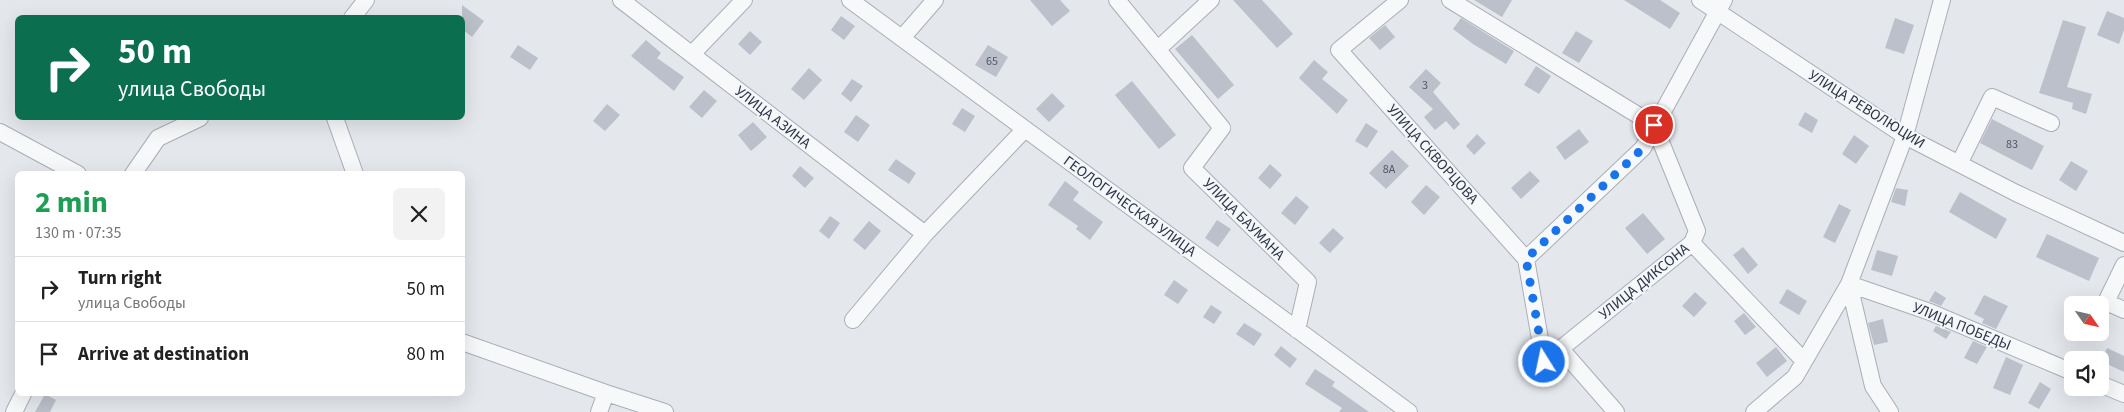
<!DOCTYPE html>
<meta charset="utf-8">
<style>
body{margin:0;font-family:"Source Sans 3",sans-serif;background:#f2f2f2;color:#222;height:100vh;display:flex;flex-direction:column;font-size:19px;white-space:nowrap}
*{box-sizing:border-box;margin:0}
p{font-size:16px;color:#767676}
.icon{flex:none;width:28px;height:28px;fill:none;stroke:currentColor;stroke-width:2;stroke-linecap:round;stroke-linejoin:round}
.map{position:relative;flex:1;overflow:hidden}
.drawer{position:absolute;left:15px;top:171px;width:450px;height:225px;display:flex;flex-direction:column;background:#fff;border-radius:8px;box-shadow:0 5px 20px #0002}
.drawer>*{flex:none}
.top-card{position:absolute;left:15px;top:15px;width:450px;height:105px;border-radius:8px;box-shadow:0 5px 20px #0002;background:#0b6e4f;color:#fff;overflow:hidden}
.needle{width:32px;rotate:124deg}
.fabs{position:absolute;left:2064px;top:296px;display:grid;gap:10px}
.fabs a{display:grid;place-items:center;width:45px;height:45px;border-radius:8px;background:#fff;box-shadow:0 5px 20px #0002;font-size:25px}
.pin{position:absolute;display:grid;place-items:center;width:42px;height:42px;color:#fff;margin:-21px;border:2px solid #fff;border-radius:50%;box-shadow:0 1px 5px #0007}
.me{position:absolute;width:55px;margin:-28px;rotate:350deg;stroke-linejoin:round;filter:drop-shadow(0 0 4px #0008)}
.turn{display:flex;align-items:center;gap:18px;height:105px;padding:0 20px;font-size:22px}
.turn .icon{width:65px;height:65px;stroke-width:2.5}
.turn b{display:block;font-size:35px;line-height:42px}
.round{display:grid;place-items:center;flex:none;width:52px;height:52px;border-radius:8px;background:#f2f2f2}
.headline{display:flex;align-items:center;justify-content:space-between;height:85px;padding:0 20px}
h1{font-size:30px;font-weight:700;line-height:38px;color:#1e9e55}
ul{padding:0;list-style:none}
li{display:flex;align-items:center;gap:15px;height:65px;padding:0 20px;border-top:1px solid #e0e0e0}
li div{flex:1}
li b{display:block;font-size:19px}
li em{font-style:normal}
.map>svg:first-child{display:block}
.building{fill:#bbc0ca}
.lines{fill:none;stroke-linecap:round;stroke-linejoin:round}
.minor-casing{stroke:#a9aeb7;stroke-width:18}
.minor{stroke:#f7f8fa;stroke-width:16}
.route{stroke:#1a73e8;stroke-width:9;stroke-dasharray:0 16.2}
.labels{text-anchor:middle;stroke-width:4;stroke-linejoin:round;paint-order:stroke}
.number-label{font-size:12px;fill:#4f5766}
.street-label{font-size:15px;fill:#2b3445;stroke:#f4f6f9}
</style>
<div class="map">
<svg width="2124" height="412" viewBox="0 0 2124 412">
<rect width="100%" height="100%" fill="#e4e7ec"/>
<!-- building -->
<path class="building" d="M1030 0H1060L1070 11 1052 26Z
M1233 0H1262L1293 34 1277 48Z
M1474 0H1512L1502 17Z
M1624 0H1660L1680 13 1670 29Z
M462 5 484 21 472 37 462 29Z
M2107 11 2124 18V30L2119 44 2097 35Z
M841 16 855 26 844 40 831 30Z
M1461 18 1514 51 1506 64 1473 44 1453 29Z
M1895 18 1914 25 1904 54 1885 48Z
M2063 20 2086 27 2067 87 2092 94 2086 114 2072 109 2073 103 2039 93Z
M1385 25 1395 37 1380 50 1369 38Z
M750 31 762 42 750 55 738 44Z
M1576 31 1593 41 1579 63 1562 53Z
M1192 35 1234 85 1218 99 1175 49Z
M646 40 661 53 657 58 684 77 674 91 631 56Z
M518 45 538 58 530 70 510 57Z
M988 45 1008 57 996 77 975 65Z
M1314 60 1328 72 1322 79 1348 100 1337 114 1299 78Z
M1536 66 1551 76 1539 94 1524 85Z
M809 68 822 80 804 100 791 89Z
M1426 69 1441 83 1433 92 1460 124 1454 130 1446 121 1435 130 1424 117 1433 109 1409 87Z
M852 79 863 86 851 102 841 94Z
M1132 81 1176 135 1159 149 1115 95Z
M704 90 717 101 702 118 689 107Z
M1052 93 1065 106 1049 122 1036 109Z
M607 104 620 115 605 131 593 121Z
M962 108 975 116 965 132 952 124Z
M1805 112 1818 120 1812 133 1798 125Z
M856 115 870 125 858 142 844 132Z
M1992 119 2044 146 2032 170 1980 143Z
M753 122 767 137 751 151 738 135Z
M1366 123 1378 131 1367 148 1355 141Z
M1579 129 1589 142 1565 160 1556 147Z
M1477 134 1486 143 1474 155 1466 146Z
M1854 135 1869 146 1856 164 1842 154Z
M1392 150 1409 166 1386 189 1369 173Z
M896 159 916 173 909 184 888 170Z
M2071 161 2088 171 2076 191 2059 180Z
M1270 164 1282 175 1270 189 1258 178Z
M800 166 814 178 805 188 792 176Z
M1530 171 1540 181 1521 199 1511 188Z
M1065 181 1079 192 1073 200 1103 222 1090 240 1076 229 1078 226 1048 205Z
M1426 185 1440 197 1424 215 1411 202Z
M1896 188 1908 190 1905 206 1891 202Z
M1960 192 2007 219 1996 239 1949 212Z
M1296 196 1309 207 1295 225 1281 213Z
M1839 204 1851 210 1835 243 1823 237Z
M1643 213 1665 239 1647 254 1625 228Z
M830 216 840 223 829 239 819 231Z
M1217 220 1231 229 1218 247 1205 238Z
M869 221 881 231 865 250 853 240Z
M1333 228 1344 238 1330 253 1319 243Z
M2047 234 2099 258 2089 281 2036 257Z
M1743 247 1758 265 1748 274 1733 255Z
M1877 250 1898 256 1892 276 1871 270Z
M1174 280 1188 290 1178 304 1164 295Z
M1787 289 1807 301 1799 315 1779 303Z
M1935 291 1946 298 1941 306 1929 301Z
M1695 292 1707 303 1694 317 1682 306Z
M1984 295 2008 306 1996 329 1982 323 1984 319 1974 314Z
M1211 305 1222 312 1214 324 1203 317Z
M1744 313 1756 327 1745 335 1734 321Z
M1883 319 1888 342 1874 345 1868 323Z
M1244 323 1262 334 1254 346 1236 334Z
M1936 326 1951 332 1946 339 1933 331Z
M1973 341 1987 347 1977 364 1964 358Z
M1281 346 1297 359 1290 368 1274 355Z
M1776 347 1787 361 1767 377 1756 363Z
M2107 348 2124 356V372L2101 361Z
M2006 357 2023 365 2010 395 1993 388Z
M1315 369 1335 382 1332 386 1369 412H1339L1342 408 1305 384Z
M2040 382 2051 389 2039 409 2028 403Z
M45 394 56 400 50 412H35Z"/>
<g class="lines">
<defs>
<path id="minor" d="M621 0 925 234
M850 0 1409 412
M1117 0 1222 128 1192 168 1308 282 1297 330
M1400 0 1339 50 1526 259
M1450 0 1654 125 1697 231 1692 243 1544 362 1526 259 1643 148 1724 0
M1700 0 1905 136 2016 193 2124 243
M352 18 366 0
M902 38 935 0
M1158 49 1211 0
M692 54 744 0
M335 118 355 174
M0 132 78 174
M1961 160 1992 97 2051 123
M133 174 158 138 200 118
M1692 243 1804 361
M2124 265 2106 302 2124 310
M1849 284 1930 312 2072 372
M1849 284 1873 386 1890 412
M853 320 925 234 1025 129
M462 342 606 393
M1561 349 1616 412
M2100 384 2124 394
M14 412 23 394
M599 412 606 393 665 412
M1754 412 1795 377 1849 284 1905 136 1942 0"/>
</defs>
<!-- minor casing -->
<use href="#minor" class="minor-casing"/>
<!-- minor -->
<use href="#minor" class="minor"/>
</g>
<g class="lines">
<!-- route -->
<path class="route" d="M1544 362 1526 259 1643 148 1654 125"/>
</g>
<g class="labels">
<!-- number labels -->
<g class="number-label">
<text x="992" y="65">65</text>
<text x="1425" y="89">3</text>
<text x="2012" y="148">83</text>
<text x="1389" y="173">8А</text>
</g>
<!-- street labels -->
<g class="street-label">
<text transform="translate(1867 109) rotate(32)" y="5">УЛИЦА РЕВОЛЮЦИИ</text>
<text transform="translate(773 117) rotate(38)" y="5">УЛИЦА АЗИНА</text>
<text transform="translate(1433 154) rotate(48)" y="5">УЛИЦА СКВОРЦОВА</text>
<text transform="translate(1130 206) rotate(36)" y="5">ГЕОЛОГИЧЕСКАЯ УЛИЦА</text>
<text transform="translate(1244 219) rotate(45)" y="5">УЛИЦА БАУМАНА</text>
<text transform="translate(1644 281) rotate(-39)" y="5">УЛИЦА ДИКСОНА</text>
<text transform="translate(1962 326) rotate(22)" y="5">УЛИЦА ПОБЕДЫ</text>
</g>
</g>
</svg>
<div class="fabs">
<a><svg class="needle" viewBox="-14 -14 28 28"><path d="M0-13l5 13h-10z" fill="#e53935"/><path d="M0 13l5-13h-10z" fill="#767676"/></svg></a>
<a><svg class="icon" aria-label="sound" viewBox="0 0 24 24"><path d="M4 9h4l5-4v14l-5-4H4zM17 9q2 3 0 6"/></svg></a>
</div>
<div class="pin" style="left:1654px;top:125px;background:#d93025"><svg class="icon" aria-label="arrive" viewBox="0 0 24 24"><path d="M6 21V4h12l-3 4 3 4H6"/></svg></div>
<svg class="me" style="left:1544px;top:362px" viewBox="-20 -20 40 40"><circle r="17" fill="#1a73e8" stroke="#fff" stroke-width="3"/><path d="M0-11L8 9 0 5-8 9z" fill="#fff"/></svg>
<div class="top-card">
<div class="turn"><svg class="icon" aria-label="right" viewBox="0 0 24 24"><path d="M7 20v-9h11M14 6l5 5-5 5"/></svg><div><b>50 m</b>улица Свободы</div></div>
</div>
<section class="drawer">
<div class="headline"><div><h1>2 min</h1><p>130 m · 07:35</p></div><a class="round"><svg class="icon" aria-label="close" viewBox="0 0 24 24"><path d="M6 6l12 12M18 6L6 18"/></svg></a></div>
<ul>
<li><svg class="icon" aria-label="right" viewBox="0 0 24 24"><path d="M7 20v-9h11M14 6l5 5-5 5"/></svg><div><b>Turn right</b><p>улица Свободы</p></div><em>50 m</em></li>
<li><svg class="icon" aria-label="arrive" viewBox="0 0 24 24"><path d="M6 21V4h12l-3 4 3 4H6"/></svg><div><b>Arrive at destination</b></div><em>80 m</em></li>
</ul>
</section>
</div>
